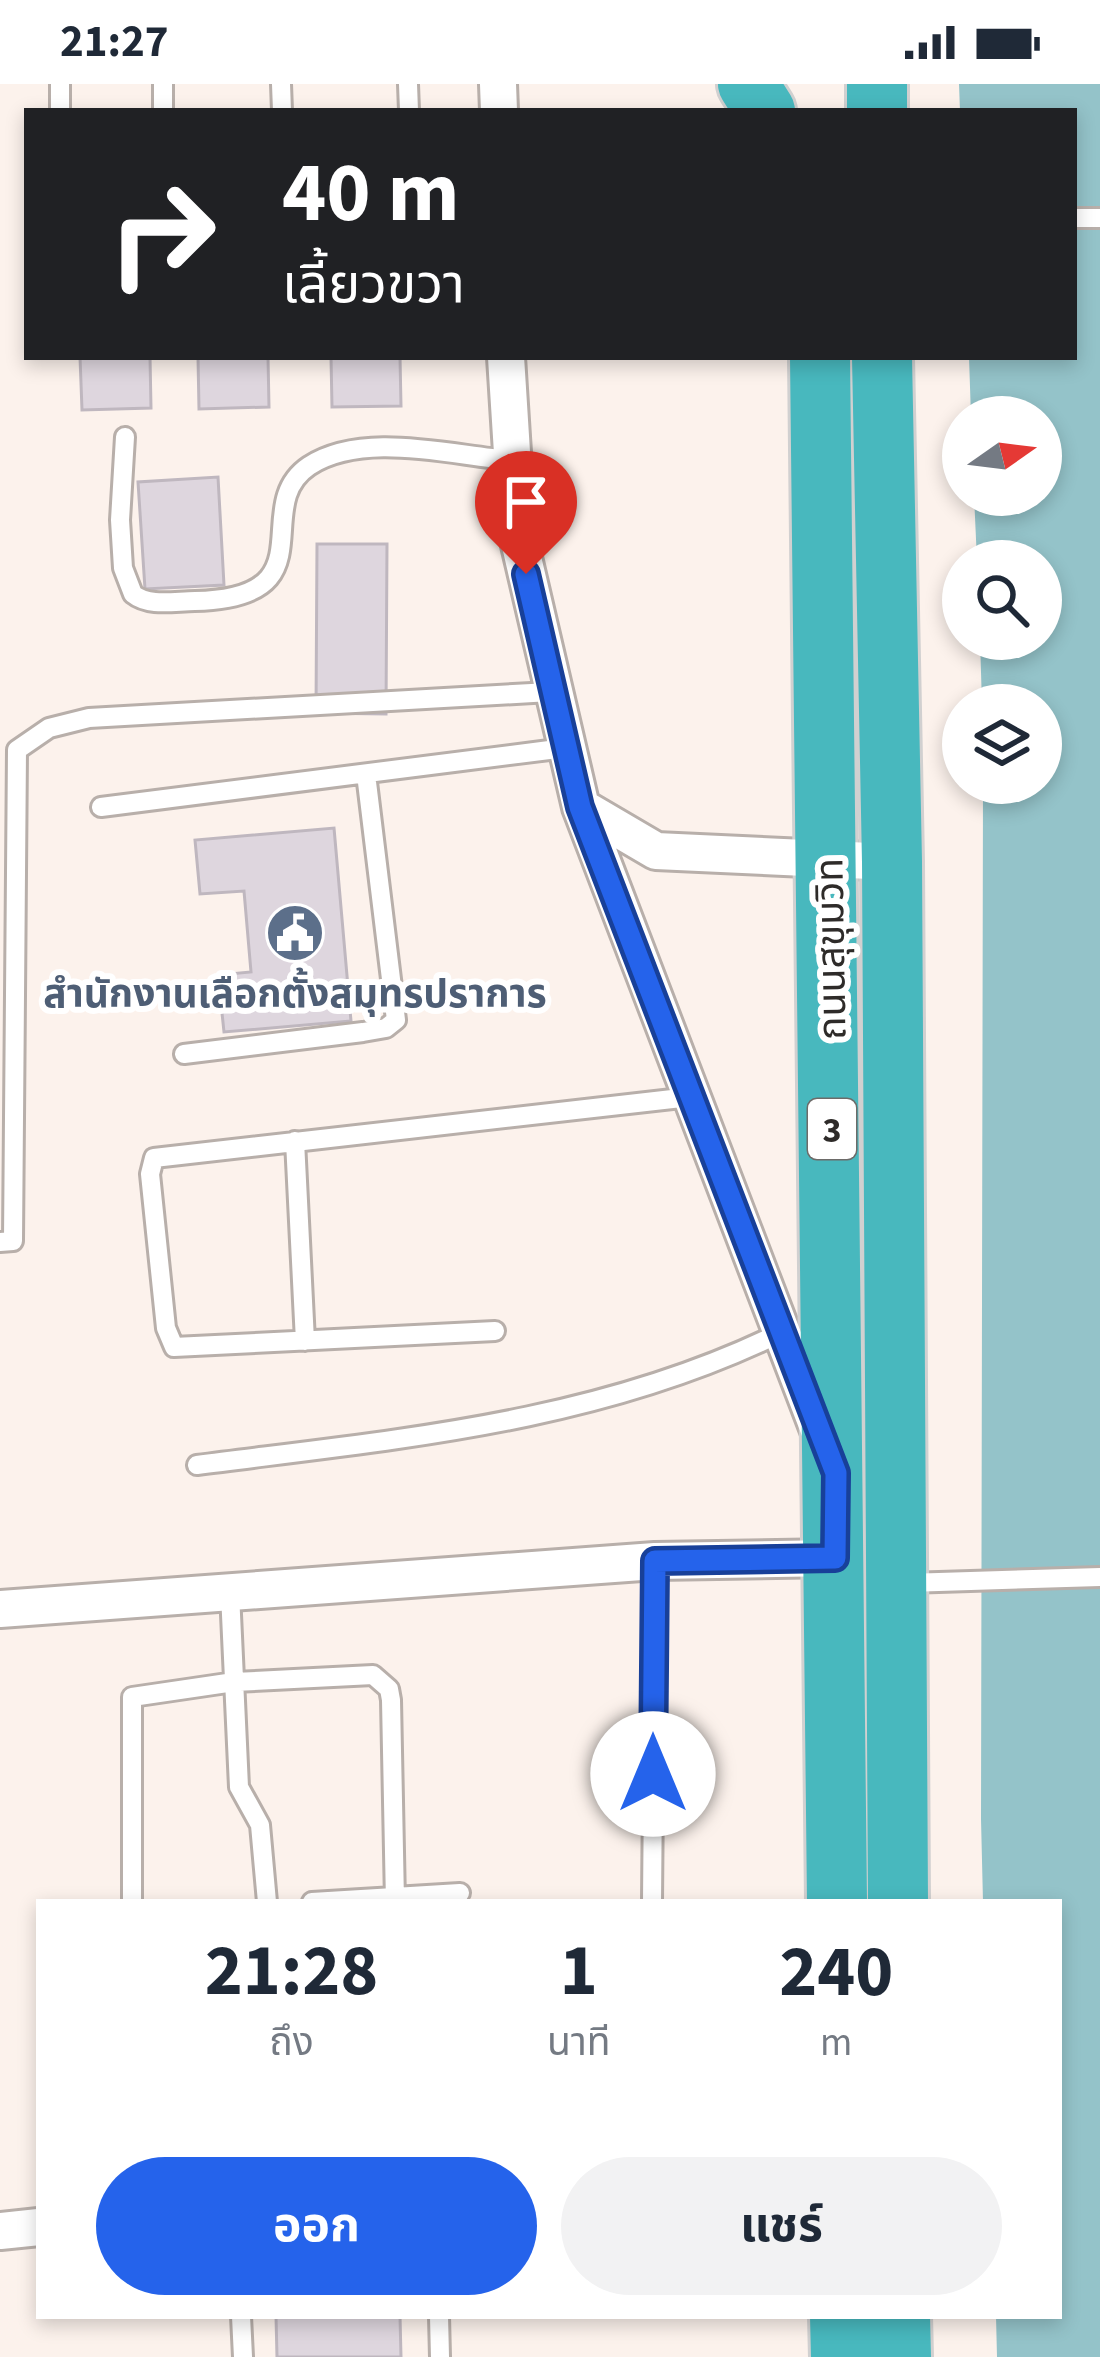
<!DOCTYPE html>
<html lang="th">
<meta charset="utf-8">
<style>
body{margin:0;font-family:"Source Sans 3","Noto Sans Thai",sans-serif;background:#f2f2f3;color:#1f2937;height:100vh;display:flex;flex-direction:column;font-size:45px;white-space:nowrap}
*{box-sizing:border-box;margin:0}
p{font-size:39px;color:#747a83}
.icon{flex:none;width:66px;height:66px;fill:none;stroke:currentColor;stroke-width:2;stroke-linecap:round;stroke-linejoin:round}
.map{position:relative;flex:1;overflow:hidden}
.drawer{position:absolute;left:36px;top:1815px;width:1026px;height:420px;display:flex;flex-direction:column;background:#fff;border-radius:0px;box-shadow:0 6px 18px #0003}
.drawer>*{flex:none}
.top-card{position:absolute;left:24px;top:24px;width:1053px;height:252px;border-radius:0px;box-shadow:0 6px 18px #0003;background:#202124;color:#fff;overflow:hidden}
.needle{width:78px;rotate:76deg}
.fabs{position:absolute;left:942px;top:312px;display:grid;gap:24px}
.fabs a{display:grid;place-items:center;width:120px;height:120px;border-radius:50%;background:#fff;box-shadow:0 6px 18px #0003;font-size:60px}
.pin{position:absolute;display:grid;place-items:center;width:102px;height:102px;color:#fff;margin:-123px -51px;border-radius:50% 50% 50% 0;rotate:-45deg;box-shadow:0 0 12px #0007}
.pin .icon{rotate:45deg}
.me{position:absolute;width:132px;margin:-66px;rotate:0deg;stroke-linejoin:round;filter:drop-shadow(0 0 9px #0008)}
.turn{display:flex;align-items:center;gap:42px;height:252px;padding:0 60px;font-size:54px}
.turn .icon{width:156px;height:156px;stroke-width:2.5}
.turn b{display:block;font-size:84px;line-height:102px}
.eta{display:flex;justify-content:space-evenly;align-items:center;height:204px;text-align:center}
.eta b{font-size:72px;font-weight:700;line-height:84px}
.button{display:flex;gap:24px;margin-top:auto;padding:24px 60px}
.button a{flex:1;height:138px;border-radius:72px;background:#2563eb;color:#fff;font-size:48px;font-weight:700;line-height:138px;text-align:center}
.button a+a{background:#f2f2f3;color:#1f2937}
.status{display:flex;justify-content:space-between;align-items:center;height:84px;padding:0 60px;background:#fff;direction:ltr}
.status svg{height:33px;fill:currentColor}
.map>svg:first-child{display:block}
.water{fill:#94c3c9}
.building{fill:#ded6de;stroke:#bfb7bf;stroke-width:3}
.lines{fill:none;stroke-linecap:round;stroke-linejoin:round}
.service-casing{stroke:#b8afaa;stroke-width:24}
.minor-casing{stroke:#b8afaa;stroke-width:42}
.trunk-casing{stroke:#d1d0d0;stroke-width:66}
.service{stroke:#fff;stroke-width:18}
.minor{stroke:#fff;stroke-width:36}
.trunk{stroke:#48b8be;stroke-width:60}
.route-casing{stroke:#184099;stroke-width:30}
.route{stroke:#2563eb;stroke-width:21}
.labels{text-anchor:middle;stroke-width:12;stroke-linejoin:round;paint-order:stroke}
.shield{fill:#fff;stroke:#6d6b69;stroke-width:3}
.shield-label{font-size:36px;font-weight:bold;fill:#2e2b29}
.street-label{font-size:39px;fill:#2e2b29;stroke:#fff}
.service-label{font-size:39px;font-weight:bold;fill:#4e5e75;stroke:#fff}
</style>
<div class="status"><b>21:27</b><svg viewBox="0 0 49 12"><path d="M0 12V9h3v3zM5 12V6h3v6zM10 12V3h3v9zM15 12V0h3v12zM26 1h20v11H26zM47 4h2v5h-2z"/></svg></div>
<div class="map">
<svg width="1100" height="2273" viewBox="0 0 1100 2273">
<rect width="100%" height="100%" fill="#fcf2ec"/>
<!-- water -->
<path class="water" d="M959 0H1100V2273H997L996 2232H1059V1818H983L981 1735 983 699H1041V621H982L980 555H1041V477H977L974 411H1041V333H971L969 273H1074V27H960Z"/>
<!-- building -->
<path class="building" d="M80 273H150L151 324 82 326Z
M198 273H268L269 323 199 325Z
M331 273H400L401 322 332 323Z
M218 393 224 501 145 505 138 398Z
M317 460H387L386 630 316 629Z
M334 744 351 937 224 948 218 891 251 888 244 807 200 810 195 756Z
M276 2232H400L401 2273H277Z"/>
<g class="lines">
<defs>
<path id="service" d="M163 0V27
M281 0 282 27
M408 0 409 27
M60 27V0
M1074 134H1100
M125 353 120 436 123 484 133 510C149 523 175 517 195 517 332 514 248 423 309 382 363 347 449 371 509 376
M101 723 565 664
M184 970 363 948 386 944 396 936 366 690
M295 1057 305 1257
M0 1158 13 1157 17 666 49 644 89 634 550 608
M495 1247 174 1263 166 1244 150 1090 154 1074 690 1013
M197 1381C398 1355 596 1339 780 1249
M907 1499 1100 1493
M230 1509 239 1703 260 1741 267 1818
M132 1818V1613L234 1598 373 1591 389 1605 391 1616 395 1818
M312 1818 460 1809
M652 1818 655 1477
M241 2232 243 2273
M439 2232 440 2273"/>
<path id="minor" d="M498 0 499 27
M506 273 517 448 581 723 819 1346
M581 723 656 767 892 778
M0 1525 655 1477 835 1474
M0 2147 39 2143"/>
<path id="trunk" d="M748 0 765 27
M877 0V27
M820 273 837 1818
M882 273 892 778 898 1818
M840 2232 841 2273
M900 2232 901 2273"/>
</defs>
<!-- service casing -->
<use href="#service" class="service-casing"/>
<!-- minor casing -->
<use href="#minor" class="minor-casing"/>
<!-- trunk casing -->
<use href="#trunk" class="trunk-casing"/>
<!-- service -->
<use href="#service" class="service"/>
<!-- minor -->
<use href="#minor" class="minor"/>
<!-- trunk -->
<use href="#trunk" class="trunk"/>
</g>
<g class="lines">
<defs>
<path id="route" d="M526 490 580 723 836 1389 835 1474 655 1477 653 1690"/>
</defs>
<!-- route casing -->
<use href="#route" class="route-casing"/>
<!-- route -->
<use href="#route" class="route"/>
</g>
<!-- icons -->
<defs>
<symbol id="civic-disc" viewBox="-11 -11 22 22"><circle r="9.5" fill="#5c6f8a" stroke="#fff"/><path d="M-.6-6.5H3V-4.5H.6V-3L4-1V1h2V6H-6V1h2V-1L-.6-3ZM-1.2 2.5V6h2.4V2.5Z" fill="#fff"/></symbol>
</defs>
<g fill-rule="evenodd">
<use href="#civic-disc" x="262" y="816" width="66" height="66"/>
</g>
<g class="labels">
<!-- shield labels -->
<rect class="shield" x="808" y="1015" width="48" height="60" rx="9"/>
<g class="shield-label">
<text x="832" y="1058">3</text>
</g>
<!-- street labels -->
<g class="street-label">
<text transform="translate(830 865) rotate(-91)" y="14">ถนนสุขุมวิท</text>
</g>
<!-- service labels -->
<g class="service-label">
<text x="295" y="923">สำนักงานเลือกตั้งสมุทรปราการ</text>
</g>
</g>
</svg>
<div class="fabs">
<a><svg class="needle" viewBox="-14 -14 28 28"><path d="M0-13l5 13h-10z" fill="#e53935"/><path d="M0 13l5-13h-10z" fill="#747a83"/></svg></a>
<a><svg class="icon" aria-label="search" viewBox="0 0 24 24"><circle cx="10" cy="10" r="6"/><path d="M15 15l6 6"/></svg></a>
<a><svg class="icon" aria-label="layers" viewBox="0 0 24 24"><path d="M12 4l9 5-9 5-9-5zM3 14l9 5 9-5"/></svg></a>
</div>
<div class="pin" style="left:526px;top:490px;background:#d93025"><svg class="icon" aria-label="arrive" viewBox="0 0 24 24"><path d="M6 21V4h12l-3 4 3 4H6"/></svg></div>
<svg class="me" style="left:653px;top:1690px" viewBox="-20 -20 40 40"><circle r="19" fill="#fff"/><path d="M0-13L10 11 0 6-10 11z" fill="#2563eb"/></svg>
<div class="top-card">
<div class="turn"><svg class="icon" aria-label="right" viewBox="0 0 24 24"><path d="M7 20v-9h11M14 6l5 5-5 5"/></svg><div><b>40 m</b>เลี้ยวขวา</div></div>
</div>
<section class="drawer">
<div class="eta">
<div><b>21:28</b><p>ถึง</p></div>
<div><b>1</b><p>นาที</p></div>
<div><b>240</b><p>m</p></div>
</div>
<div class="button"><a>ออก</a><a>แชร์</a></div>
</section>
</div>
